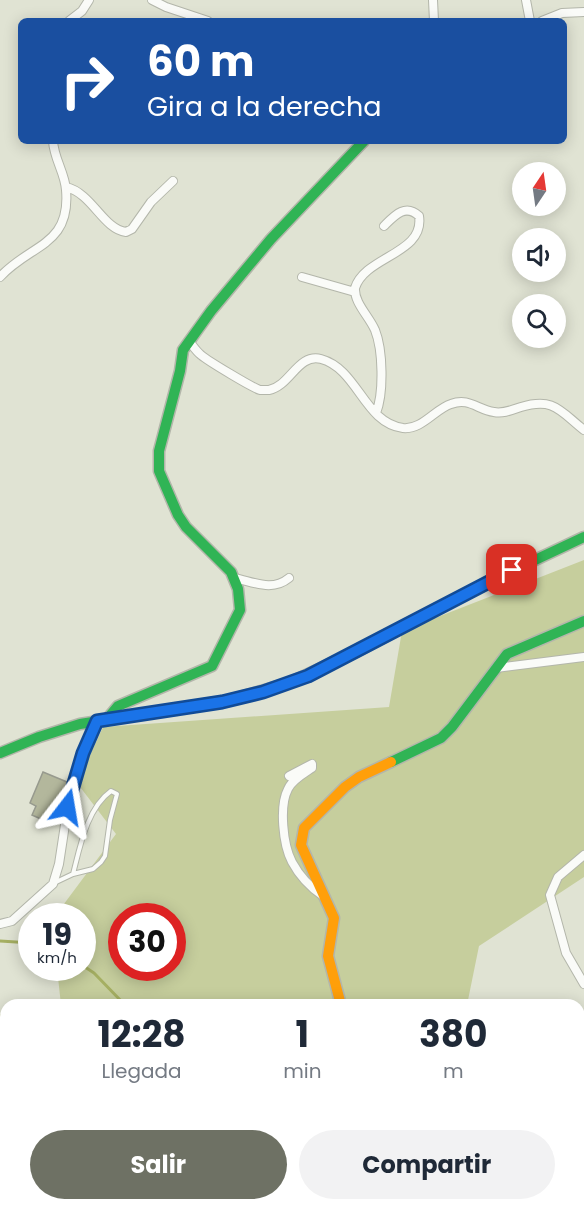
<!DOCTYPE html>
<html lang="es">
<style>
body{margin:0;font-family:Poppins,sans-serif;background:#f2f2f3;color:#1f2937;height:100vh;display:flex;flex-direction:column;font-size:22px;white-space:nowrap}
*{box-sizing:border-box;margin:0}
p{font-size:20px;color:#747a83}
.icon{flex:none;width:33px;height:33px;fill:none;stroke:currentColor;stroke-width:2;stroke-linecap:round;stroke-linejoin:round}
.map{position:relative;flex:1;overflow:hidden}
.details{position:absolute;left:0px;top:999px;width:585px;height:212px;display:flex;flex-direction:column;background:#fff;border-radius:18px 18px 0 0;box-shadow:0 3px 15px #0003}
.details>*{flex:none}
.hud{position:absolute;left:18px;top:18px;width:549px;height:126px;border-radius:9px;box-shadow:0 3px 15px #0003;background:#1a4fa0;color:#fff;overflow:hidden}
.needle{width:39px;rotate:13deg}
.tools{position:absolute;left:512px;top:162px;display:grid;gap:12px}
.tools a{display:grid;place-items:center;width:54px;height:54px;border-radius:50%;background:#fff;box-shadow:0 3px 15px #0003;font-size:30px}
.speed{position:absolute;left:18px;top:903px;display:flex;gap:12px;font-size:30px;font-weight:700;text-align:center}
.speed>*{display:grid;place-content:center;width:78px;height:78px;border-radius:50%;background:#fff;box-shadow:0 3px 15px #0003;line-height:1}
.speed small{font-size:15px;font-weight:400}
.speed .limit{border:9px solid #d22;background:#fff;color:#111}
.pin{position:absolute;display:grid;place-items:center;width:51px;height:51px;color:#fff;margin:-26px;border-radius:12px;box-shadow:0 3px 9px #0006}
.me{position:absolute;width:66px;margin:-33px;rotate:14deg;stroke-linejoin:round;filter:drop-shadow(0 0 4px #0008)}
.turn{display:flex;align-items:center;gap:21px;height:126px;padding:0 30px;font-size:27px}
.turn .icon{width:78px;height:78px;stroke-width:2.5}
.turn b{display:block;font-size:42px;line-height:51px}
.eta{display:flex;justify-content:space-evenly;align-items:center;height:102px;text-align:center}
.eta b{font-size:36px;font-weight:700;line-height:42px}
.cta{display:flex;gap:12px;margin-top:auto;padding:12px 30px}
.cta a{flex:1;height:69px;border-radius:36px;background:#6e7164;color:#fff;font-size:24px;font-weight:700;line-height:69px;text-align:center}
.cta a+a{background:#f2f2f3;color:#1f2937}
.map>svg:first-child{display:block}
.green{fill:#c6ce9d;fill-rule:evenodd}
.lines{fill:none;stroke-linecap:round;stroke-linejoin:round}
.stream{stroke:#a5af62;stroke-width:3}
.building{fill:#b3b79c;stroke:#979a8e;stroke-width:1.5}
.lane-casing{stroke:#b3b6aa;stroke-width:6}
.street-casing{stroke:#b3b6aa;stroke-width:10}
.fast-casing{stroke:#b3b6aa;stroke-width:13}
.slow-casing{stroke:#b3b6aa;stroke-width:13}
.lane{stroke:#fafbf8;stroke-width:4}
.street{stroke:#fafbf8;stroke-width:8}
.fast{stroke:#30b455;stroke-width:10}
.slow{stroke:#ff9f0a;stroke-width:10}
.route-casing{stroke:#114b97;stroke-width:15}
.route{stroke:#1a73e8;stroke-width:10}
</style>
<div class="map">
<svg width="584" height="1210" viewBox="0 0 584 1210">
<rect width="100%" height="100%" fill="#e0e3d3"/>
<!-- green -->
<path class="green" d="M584 560V877L479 946 467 1005H61L57 968H82V916H55L116 834 77 783 103 727 389 707 402 631ZM122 916H172V968H122Z
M6 1013V1204H378L386 1210H0V1014Z"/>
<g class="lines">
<!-- stream -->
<path class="stream" d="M0 941 32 943
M82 965 94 973 125 1005
M355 1204 356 1210"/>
</g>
<!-- building -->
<path class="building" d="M43 772 67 782 50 823 32 815 36 806 30 803Z"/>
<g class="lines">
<defs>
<path id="lane" d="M54 883 73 874 93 869 101 862 105 856 110 820 117 794 111 791C87 808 80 847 73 874"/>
<path id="street" d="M152 0 166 7 208 21
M433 0 434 21
M526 0 530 21
M69 21 82 11 89 0
M542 21 562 13 584 12
M66 187C92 193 103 229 126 232L132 229 151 202 173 181
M0 277C30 244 71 246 66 190 65 173 54 159 53 141
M302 277 355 292
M189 341C193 346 196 351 201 355 208 361 253 388 260 390 262 390 267 390 269 390 290 386 298 353 321 359 358 369 364 423 403 428 422 430 435 409 451 404 469 397 478 410 494 412 503 414 512 410 521 407 554 397 560 411 584 430
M376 413C384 393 383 350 375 330 369 316 354 303 355 288 365 256 425 254 419 216 405 203 394 216 384 226
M234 578C254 582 272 592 289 578
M496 668 584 657
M289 776 312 764V768C303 774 292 780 288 789 279 806 283 845 292 862 299 875 311 888 323 896
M584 855 558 877 550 895 566 953 584 984
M0 924 12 921 53 884 59 864 70 792 97 721
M579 1029 580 1054 584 1066
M53 1204 65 1210
M123 1204 128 1210
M332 1204 334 1210"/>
<path id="fast" d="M108 718 118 706 212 666 240 610 238 589 231 572 186 527 178 515 159 471V451L180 371 183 350 211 311 271 239 364 141
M0 753 39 737 80 724 226 701 289 683 358 651 482 585 584 537
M391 762 441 738 452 727 507 654 584 621
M21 1210 35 1204"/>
<path id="slow" d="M341 1005 328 956 334 918 301 845 304 828 345 787 359 777 391 762
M579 1022 584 1017"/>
</defs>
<!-- lane casing -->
<use href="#lane" class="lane-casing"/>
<!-- street casing -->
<use href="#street" class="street-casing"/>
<!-- fast casing -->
<use href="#fast" class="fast-casing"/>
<!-- slow casing -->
<use href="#slow" class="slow-casing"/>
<!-- lane -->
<use href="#lane" class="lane"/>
<!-- street -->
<use href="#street" class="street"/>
<!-- fast -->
<use href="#fast" class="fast"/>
<!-- slow -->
<use href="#slow" class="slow"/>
</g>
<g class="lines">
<defs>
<path id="route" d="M67 807 83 753 97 721 222 702 263 692 308 676 512 570"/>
</defs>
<!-- route casing -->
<use href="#route" class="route-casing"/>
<!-- route -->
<use href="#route" class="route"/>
</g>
</svg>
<div class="tools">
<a><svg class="needle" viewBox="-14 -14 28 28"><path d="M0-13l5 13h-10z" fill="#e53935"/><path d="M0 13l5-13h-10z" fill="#747a83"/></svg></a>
<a><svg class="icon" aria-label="sound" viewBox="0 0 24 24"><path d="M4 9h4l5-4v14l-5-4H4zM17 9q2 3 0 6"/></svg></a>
<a><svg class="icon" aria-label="search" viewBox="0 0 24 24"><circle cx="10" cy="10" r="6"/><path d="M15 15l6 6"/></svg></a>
</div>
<div class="speed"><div>19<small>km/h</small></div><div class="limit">30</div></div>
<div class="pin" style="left:512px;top:570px;background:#d93025"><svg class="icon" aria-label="arrive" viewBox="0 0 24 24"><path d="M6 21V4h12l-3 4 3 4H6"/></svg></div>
<svg class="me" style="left:67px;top:807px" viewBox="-20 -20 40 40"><path d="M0-17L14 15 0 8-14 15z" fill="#1a73e8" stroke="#fff" stroke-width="4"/></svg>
<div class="hud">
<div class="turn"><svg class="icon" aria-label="right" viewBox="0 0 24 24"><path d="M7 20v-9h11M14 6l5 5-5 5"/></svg><div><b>60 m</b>Gira a la derecha</div></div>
</div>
<section class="details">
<div class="eta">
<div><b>12:28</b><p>Llegada</p></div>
<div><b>1</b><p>min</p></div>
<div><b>380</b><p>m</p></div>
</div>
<div class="cta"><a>Salir</a><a>Compartir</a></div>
</section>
</div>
